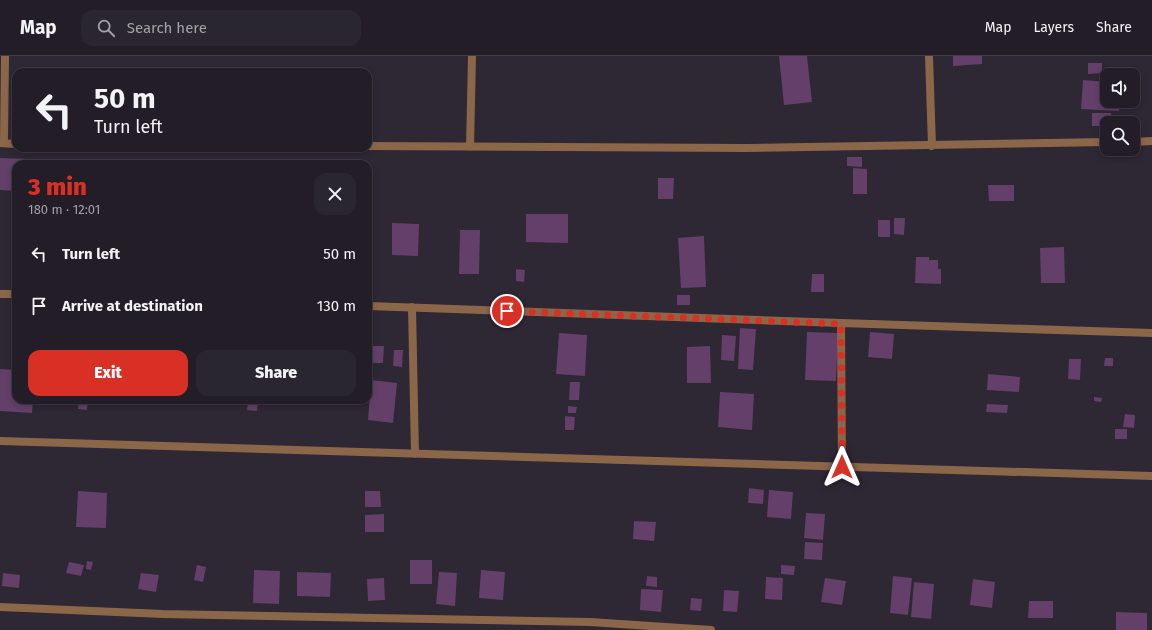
<!DOCTYPE html>
<meta charset="utf-8">
<style>
body{margin:0;font-family:"Fira Sans",sans-serif;background:#2a262f;color:#f1f3f6;height:100vh;display:flex;flex-direction:column;font-size:15px;white-space:nowrap}
*{box-sizing:border-box;margin:0}
p{font-size:13px;color:#a2a2a7}
.icon{flex:none;width:22px;height:22px;fill:none;stroke:currentColor;stroke-width:2;stroke-linecap:round;stroke-linejoin:round}
.map{position:relative;flex:1;overflow:hidden}
.panel{position:absolute;left:12px;top:104px;width:360px;height:244px;display:flex;flex-direction:column;background:#221d27;border-radius:12px;box-shadow:0 2px 6px #0003,0 0 0 1px #3f3b44}
.panel>*{flex:none}
.guide{position:absolute;left:12px;top:12px;width:360px;height:84px;border-radius:12px;box-shadow:0 2px 6px #0003,0 0 0 1px #3f3b44;background:#221d27;color:#f1f3f6;overflow:hidden}
.tools{position:absolute;left:1100px;top:12px;display:grid;gap:8px}
.tools a{display:grid;place-items:center;width:40px;height:40px;border-radius:8px;background:#221d27;box-shadow:0 2px 6px #0003,0 0 0 1px #3f3b44;font-size:20px}
.pin{position:absolute;display:grid;place-items:center;width:34px;height:34px;color:#fff;margin:-17px;border:2px solid #fff;border-radius:50%;box-shadow:0 1px 4px #0007}
.me{position:absolute;width:44px;margin:-22px;rotate:0deg;stroke-linejoin:round;filter:drop-shadow(0 0 3px #0008)}
.turn{display:flex;align-items:center;gap:14px;height:84px;padding:0 16px;font-size:18px}
.turn .icon{width:52px;height:52px;stroke-width:2.5}
.turn b{display:block;font-size:28px;line-height:34px}
.round{display:grid;place-items:center;flex:none;width:42px;height:42px;border-radius:12px;background:#2a262f}
.headline{display:flex;align-items:center;justify-content:space-between;height:68px;padding:0 16px}
h1{font-size:24px;font-weight:800;line-height:30px;color:#d93025}
.primary-button{display:flex;gap:8px;margin-top:auto;padding:8px 16px}
.primary-button a{flex:1;height:46px;border-radius:12px;background:#d93025;color:#fff;font-size:16px;font-weight:800;line-height:46px;text-align:center}
.primary-button a+a{background:#2a262f;color:#f1f3f6}
ul{padding:0;list-style:none}
li{display:flex;align-items:center;gap:12px;height:52px;padding:0 16px}
li div{flex:1}
li b{display:block;font-size:15px}
li em{font-style:normal}
header{display:flex;align-items:center;gap:24px;box-sizing:border-box;height:56px;padding:0 20px;background:#221d27;border-bottom:1px solid #3f3b44}
header strong{font-size:19px}
nav{display:flex;gap:22px;margin-inline-start:auto;font-size:14px}
.search{width:280px;height:36px;background:#2a262f;display:flex;align-items:center;gap:10px;box-sizing:border-box;padding:0 14px;border-radius:12px;color:#a2a2a7;font-size:15px}
.map>svg:first-child{display:block}
.building{fill:#633f69}
.lines{fill:none;stroke-linecap:round;stroke-linejoin:round}
.minor{stroke:#8b6649;stroke-width:8}
.route{stroke:#d93025;stroke-width:7;stroke-dasharray:0 12.6}
</style>
<header>
<strong>Map</strong>
<div class="search"><svg class="icon" aria-label="search" viewBox="0 0 24 24"><circle cx="10" cy="10" r="6"/><path d="M15 15l6 6"/></svg>Search here</div>
<nav><a>Map</a><a>Layers</a><a>Share</a></nav>
</header>
<div class="map">
<svg width="1152" height="574" viewBox="0 0 1152 574">
<rect width="100%" height="100%" fill="#2e2734"/>
<!-- building -->
<path class="building" d="M779 0H807L812 46 784 49Z
M953 0H982V8L953 10Z
M1088 7H1102V17L1088 18Z
M1083 24 1107 26V45H1120L1119 55 1081 53Z
M1092 57H1111L1112 67H1107V70H1092Z
M847 101H862V111L847 110Z
M0 102 29 103V108H16V135L0 134Z
M853 112 867 113V138H853Z
M658 122H674L673 143H658Z
M988 129H1014V145H989Z
M526 158H568V187L526 186Z
M894 162H905L904 179 894 178Z
M878 164H890V181H878Z
M392 167 419 168 418 200 392 199Z
M460 174H480L479 218H459Z
M15 178H16V203H13Z
M704 180 706 231 681 232 678 182Z
M1064 191 1065 227H1041L1040 192Z
M916 201H929V204H938V213H941V228L915 227Z
M516 213 525 214 524 226 516 225Z
M812 218H824V236H811Z
M677 239H690V249H677Z
M740 272 756 273 753 314 738 313Z
M807 276 838 277 836 325 805 324Z
M870 276 894 278 892 303 868 301Z
M559 277 587 279 585 320 556 318Z
M722 279 736 280 734 305 721 304Z
M370 290H384L383 307H369Z
M710 290 711 327H687V291Z
M394 294H403L402 311 393 310Z
M1105 302H1113V310H1104Z
M1069 303H1081L1080 324 1068 323Z
M0 313 16 314V344H33L32 357 0 355Z
M988 318 1020 321 1019 336 987 334Z
M371 324 397 327 393 367 368 364Z
M570 326H580L579 344H569Z
M720 336 754 338 752 374 718 371Z
M1094 341 1102 342 1101 346 1094 345Z
M79 344H88L87 354 78 353Z
M248 344H258L257 355 247 354Z
M987 348 1008 349 1007 357 986 356Z
M568 350 577 351 576 357H568Z
M1125 358 1135 359 1134 372 1123 371Z
M565 360 575 361 574 374H565Z
M1115 373H1127V383H1115Z
M749 432 764 434 763 448 748 447Z
M769 434 793 436 791 463 767 461Z
M78 435 107 437 106 472 76 471Z
M365 435H380L381 451H365Z
M806 457 825 458 823 484 804 482Z
M384 458V476H365V459Z
M634 465 656 466 654 485 633 483Z
M805 486 823 487 822 504 804 503Z
M410 504H432V528H410Z
M87 505 93 506 91 514 86 513Z
M69 506 84 509 81 520 66 517Z
M197 509 206 511 203 526 194 524Z
M781 509 795 510 794 519 781 518Z
M254 514 280 515 279 548 253 547Z
M481 514 505 516 503 544 479 542Z
M297 516 331 517 330 541 297 540Z
M439 516 457 517 455 550 436 548Z
M3 517 20 519 19 532 2 530Z
M141 517 159 519 156 536 138 533Z
M647 520 657 521V531L646 530Z
M893 520 912 522 908 559 890 557Z
M766 521 783 522 782 544 765 543Z
M384 522 385 544 368 545 367 523Z
M825 522 846 525 842 549 821 546Z
M973 523 995 526 992 552 970 549Z
M914 526 934 528 931 563 911 561Z
M641 533 663 534 661 556 640 554Z
M724 534 739 535 737 556 723 555Z
M691 542 702 543 701 555 690 554Z
M1029 545H1053V562H1028Z
M1116 556 1147 557V574H1116Z"/>
<g class="lines">
<!-- minor -->
<path class="minor" d="M929 0 932 90
M1133 86 1152 85
M0 87 16 88
M4 87 5 0
M368 90 746 92 1107 86
M470 91 472 0
M0 238H16
M368 250 841 267 1152 277
M412 251 415 398
M841 267 842 411
M0 385 1152 420
M0 551 163 558 590 566 711 574"/>
</g>
<g class="lines">
<!-- route -->
<path class="route" d="M507 255 841 268 842 411"/>
</g>
</svg>
<div class="tools">
<a><svg class="icon" aria-label="sound" viewBox="0 0 24 24"><path d="M4 9h4l5-4v14l-5-4H4zM17 9q2 3 0 6"/></svg></a>
<a><svg class="icon" aria-label="search" viewBox="0 0 24 24"><circle cx="10" cy="10" r="6"/><path d="M15 15l6 6"/></svg></a>
</div>
<div class="pin" style="left:507px;top:255px;background:#d93025"><svg class="icon" aria-label="arrive" viewBox="0 0 24 24"><path d="M6 21V4h12l-3 4 3 4H6"/></svg></div>
<svg class="me" style="left:842px;top:411px" viewBox="-20 -20 40 40"><path d="M0-17L14 15 0 8-14 15z" fill="#d93025" stroke="#fff" stroke-width="4"/></svg>
<div class="guide">
<div class="turn"><svg class="icon" aria-label="left" viewBox="0 0 24 24"><path d="M17 20v-9H6M10 6l-5 5 5 5"/></svg><div><b>50 m</b>Turn left</div></div>
</div>
<section class="panel">
<div class="headline"><div><h1>3 min</h1><p>180 m · 12:01</p></div><a class="round"><svg class="icon" aria-label="close" viewBox="0 0 24 24"><path d="M6 6l12 12M18 6L6 18"/></svg></a></div>
<ul>
<li><svg class="icon" aria-label="left" viewBox="0 0 24 24"><path d="M17 20v-9H6M10 6l-5 5 5 5"/></svg><div><b>Turn left</b></div><em>50 m</em></li>
<li><svg class="icon" aria-label="arrive" viewBox="0 0 24 24"><path d="M6 21V4h12l-3 4 3 4H6"/></svg><div><b>Arrive at destination</b></div><em>130 m</em></li>
</ul>
<div class="primary-button"><a>Exit</a><a>Share</a></div>
</section>
</div>
